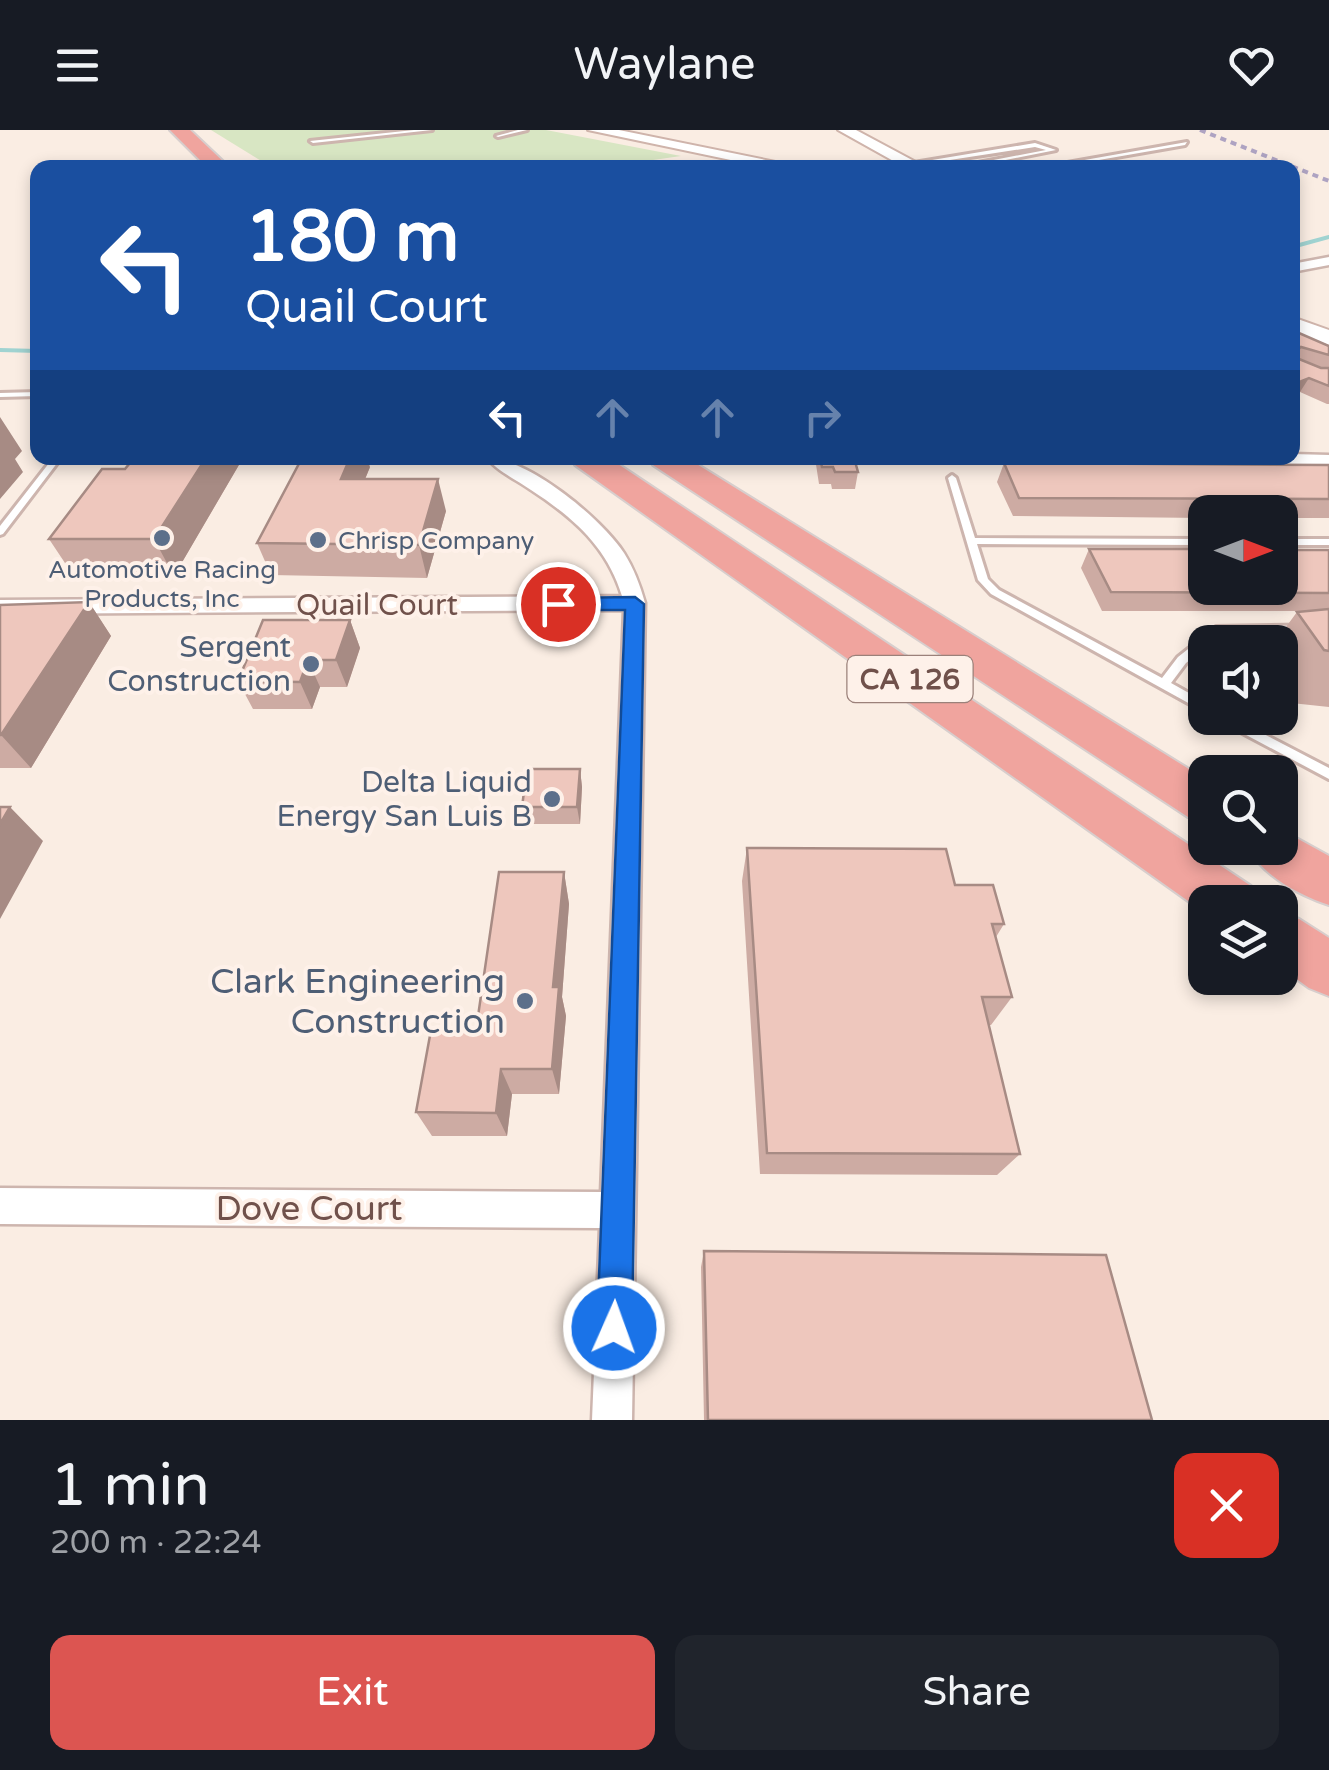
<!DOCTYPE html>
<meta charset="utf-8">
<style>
body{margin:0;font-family:"Varela Round",sans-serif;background:#20242c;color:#f1f3f6;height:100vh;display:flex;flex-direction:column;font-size:38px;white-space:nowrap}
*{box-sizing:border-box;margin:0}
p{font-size:32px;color:#9ea1a6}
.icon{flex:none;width:55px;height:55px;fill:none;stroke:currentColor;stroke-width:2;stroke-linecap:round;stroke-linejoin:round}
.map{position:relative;height:1290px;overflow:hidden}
.side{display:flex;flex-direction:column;background:#171b24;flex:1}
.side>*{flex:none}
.guide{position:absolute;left:30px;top:30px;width:1270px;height:305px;border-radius:20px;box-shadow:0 5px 15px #0003;background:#1a4fa0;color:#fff;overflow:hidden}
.needle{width:65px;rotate:90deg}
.tools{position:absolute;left:1188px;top:365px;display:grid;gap:20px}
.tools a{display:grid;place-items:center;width:110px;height:110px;border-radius:20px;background:#171b24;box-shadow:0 5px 15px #0003;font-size:50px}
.pin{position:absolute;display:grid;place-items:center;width:85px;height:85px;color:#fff;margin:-42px;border:5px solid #fff;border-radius:50%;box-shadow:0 2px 10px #0007}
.me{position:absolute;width:110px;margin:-55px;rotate:2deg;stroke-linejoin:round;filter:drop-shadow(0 0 8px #0008)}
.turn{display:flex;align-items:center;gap:35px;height:210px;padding:0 50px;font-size:45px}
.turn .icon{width:130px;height:130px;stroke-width:2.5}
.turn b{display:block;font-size:70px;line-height:85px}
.lanes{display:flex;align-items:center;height:95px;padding:0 50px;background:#0003;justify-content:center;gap:50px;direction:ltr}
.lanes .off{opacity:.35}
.round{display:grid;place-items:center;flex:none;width:105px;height:105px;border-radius:20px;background:#20242c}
.headline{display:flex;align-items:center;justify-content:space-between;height:170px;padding:0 50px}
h1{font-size:60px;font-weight:600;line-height:75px}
.cta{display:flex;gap:20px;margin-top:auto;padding:20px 50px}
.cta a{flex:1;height:115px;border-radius:20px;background:#dc5551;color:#fff;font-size:40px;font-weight:600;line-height:115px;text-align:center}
.cta a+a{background:#20242c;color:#f1f3f6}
header{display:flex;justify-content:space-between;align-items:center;height:130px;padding:0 50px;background:#171b24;font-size:45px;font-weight:600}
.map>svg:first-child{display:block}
.green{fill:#d8e6c3}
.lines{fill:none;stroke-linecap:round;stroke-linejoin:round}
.stream{stroke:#a0d3d1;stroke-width:4}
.lane-casing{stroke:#cdb5ae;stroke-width:6}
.street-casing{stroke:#cdb5ae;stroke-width:5}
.secondary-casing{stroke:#cfb4ab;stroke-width:4}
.highway-casing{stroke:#d7cecd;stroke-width:4}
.lane{fill:#fff;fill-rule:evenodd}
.street{fill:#fff;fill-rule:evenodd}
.secondary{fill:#fff;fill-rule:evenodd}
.highway{fill:#f0a49e;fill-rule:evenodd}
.rail{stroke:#aea3c2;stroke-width:4;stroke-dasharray:6 5;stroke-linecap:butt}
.wall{fill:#cdaba3}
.shaded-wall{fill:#a78b84}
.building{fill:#eec7bd;stroke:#a78b84;stroke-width:2.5}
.route{fill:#1a73e8;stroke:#114b97;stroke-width:2.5}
.service-dot{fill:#5c6f8a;stroke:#fef1e9;stroke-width:4}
.labels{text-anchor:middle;stroke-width:8;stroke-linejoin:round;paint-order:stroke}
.far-service-label{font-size:25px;fill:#4e5e75;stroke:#fef1e9;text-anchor:start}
.shield{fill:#fef1e9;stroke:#9b817a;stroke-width:2.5}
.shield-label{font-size:28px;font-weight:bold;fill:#70514b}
.street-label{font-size:30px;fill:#70514b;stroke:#fef1e9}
.service-label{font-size:30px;fill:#4e5e75;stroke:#fef1e9;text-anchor:end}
.near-service-label{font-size:35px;fill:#4e5e75;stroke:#fef1e9;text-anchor:end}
.near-street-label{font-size:35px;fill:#70514b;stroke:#fef1e9}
</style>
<header><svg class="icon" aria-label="menu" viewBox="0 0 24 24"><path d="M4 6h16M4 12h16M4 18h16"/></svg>Waylane<svg class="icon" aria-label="heart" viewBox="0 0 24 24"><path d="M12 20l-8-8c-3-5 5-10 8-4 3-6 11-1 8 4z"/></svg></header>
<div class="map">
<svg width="1329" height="1290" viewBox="0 0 1329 1290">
<rect width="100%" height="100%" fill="#faede3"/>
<!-- green -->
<path class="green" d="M211 0H546L681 26 597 38 271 37Z"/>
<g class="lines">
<!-- stream -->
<path class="stream" d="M1292 117 1329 107
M0 220 38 221"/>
<defs>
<path id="lane" d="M414 0H432L313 13 310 11Z
M518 0H527L498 7 496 6Z
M1187 12 1185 15 1053 38H1039Z
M1035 13 1056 20 966 38H952L1046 20 1035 17 911 36 908 34Z
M38 262V266L0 267V263Z
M53 328H61L3 404 0 405V396Z
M952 345 956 348 975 408 1205 409V415L977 414 988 449 999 460 1162 548 1178 527 1216 497 1329 495V503L1223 504 1211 512H1205V518L1186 533 1171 553 1205 572V581L1201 580 991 464 978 450 948 348Z
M1280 409H1329V415H1280Z
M1218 588H1233L1329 638V649L1220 591Z"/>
<path id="street" d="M1329 127V135L1292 142V134Z
M1292 324 1329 325V335L1190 333 1181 328H1292Z
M487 328C528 328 601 388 624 423 634 439 640 455 645 473L632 1290H592L600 1098 0 1094V1058L601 1062 624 480 0 484V470L622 466C607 417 574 388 531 360 517 350 497 341 487 328Z"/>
<path id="secondary" d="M588 0H619L805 38H769Z
M838 0H856L927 38H906Z
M1292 187 1329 200V215L1292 201Z"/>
<path id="highway" d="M170 0H190L230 38H208Z
M571 328H609L1251 756 1258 772H1205V783L575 335Z
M649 328H687L1205 649V692L1188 687 653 335Z
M1280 699 1329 726V775C1301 766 1261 745 1249 718H1280Z
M1280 782 1299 789 1329 808V866L1309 858 1280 837Z"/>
</defs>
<!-- lane casing -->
<use href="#lane" class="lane-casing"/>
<!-- street casing -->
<use href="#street" class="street-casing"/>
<!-- secondary casing -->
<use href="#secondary" class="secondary-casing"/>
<!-- highway casing -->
<use href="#highway" class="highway-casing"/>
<!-- lane -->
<use href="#lane" class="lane"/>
<!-- street -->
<use href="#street" class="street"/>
<!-- secondary -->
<use href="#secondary" class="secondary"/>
<!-- highway -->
<use href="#highway" class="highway"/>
<!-- rail -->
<path class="rail" d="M1200 0 1329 51"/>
</g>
<!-- wall -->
<path class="wall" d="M1292 200 1329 216V274H1327L1300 262Z
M134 328H243L174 446 73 445 49 409 125 339Z
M815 328H854L858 342 855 359H832L831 354H819Z
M1004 333 1329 335V388H1280V382H1205V388L1013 386 997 352Z
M370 337 365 349 446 381 427 448 271 445 257 413Z
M1089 419 1329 420V577L1282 572 1280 569V512H1275L1297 482 1307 481H1102L1081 438Z
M89 472 111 506 31 638H0V475Z
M350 490 360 518 347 557H320L312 579H253L238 551Z
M580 639 582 657 580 694H525L522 677Z
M747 718 955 755 1004 794 996 807 1012 867 991 895H989L1020 1024 997 1045 760 1044 742 751Z
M564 742 569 774 562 867 566 886 559 964H512L507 1006H432L416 982 476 900Z
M704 1121 1152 1290H704L701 1137Z"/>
<!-- shaded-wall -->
<path class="shaded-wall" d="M1309 248 1300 262 1292 266V255Z
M0 287 22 321 15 329 23 342 0 369Z
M206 328H243L174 446 154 409Z
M350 328H367L370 337 352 381 341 349Z
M438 349 446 381 427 448 419 415Z
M89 472 111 506 31 638 1 605Z
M350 490 360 518 347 557 336 530Z
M308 530 320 557 312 579 300 552Z
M580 639 582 657 580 694 577 677Z
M10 677 43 711 0 789V694Z
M564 742 569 774 562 867 566 886 559 964 552 939 553 857Z
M501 939 512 964 507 1006 496 983Z"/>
<!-- building -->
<path class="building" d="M1292 200 1329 216V225L1301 217 1296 221 1299 229 1321 238H1329V256L1309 248 1292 255Z
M134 328H206L154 409H49L102 339H125Z
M302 328H350L341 349H438L419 415 257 413Z
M820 328H854L858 342H835L833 337H822Z
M1004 333 1329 335V369L1019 368Z
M1089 419H1205V458H1280V420H1329V463L1111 462Z
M89 472 1 605H0V475Z
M1329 479V521L1324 520 1297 482Z
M263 490H350L336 530H308L300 552 238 551Z
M527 639H580L577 677H522Z
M0 677H10L0 694Z
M747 718 946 719 955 755H993L1004 794H992L1012 867H982L1020 1024 767 1023Z
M499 742H564L553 857H559L552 939H501L496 983 416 982 431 900H476Z
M704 1121 1106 1125 1152 1290H708Z"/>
<!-- route -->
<path class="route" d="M635 467 644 474 632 1198 627 1210 614 1215 602 1210 597 1198 625 480H558L548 474 558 468Z"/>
<!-- markers -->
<g class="service-dot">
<circle cx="162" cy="408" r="10"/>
<circle cx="318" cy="410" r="10"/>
<circle cx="311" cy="534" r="10"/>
<circle cx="552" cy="669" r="10"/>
<circle cx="525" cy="871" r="10"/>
</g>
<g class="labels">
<!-- far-service labels -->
<g class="far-service-label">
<text x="338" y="419">Chrisp Company</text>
<text x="162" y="448" text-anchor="middle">Automotive Racing<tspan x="162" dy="29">Products, Inc</tspan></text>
</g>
<!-- shield labels -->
<rect class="shield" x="847.5" y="526" width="125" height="46" rx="8"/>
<g class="shield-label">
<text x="910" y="559">CA 126</text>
</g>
<!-- street labels -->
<g class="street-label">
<text x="377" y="485">Quail Court</text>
</g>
<!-- service labels -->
<g class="service-label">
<text x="291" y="527">Sergent<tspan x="291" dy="34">Construction</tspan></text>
<text x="532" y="662">Delta Liquid<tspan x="532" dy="34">Energy San Luis B</tspan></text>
</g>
<!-- near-service labels -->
<g class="near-service-label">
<text x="505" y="863">Clark Engineering<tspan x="505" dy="40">Construction</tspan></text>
</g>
<!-- near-street labels -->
<g class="near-street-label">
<text x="309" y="1090">Dove Court</text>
</g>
</g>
</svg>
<div class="tools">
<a><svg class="needle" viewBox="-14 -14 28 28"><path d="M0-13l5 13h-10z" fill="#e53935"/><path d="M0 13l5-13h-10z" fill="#9ea1a6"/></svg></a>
<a><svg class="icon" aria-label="sound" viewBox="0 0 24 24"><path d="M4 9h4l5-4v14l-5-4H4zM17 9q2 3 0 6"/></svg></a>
<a><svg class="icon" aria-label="search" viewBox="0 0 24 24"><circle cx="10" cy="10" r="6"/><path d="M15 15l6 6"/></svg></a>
<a><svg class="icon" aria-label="layers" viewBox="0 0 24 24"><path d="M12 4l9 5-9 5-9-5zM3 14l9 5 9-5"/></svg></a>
</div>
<div class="pin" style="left:558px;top:474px;background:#d93025"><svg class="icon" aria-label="arrive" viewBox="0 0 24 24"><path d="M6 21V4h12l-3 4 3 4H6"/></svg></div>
<svg class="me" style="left:614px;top:1198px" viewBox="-20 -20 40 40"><circle r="17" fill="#1a73e8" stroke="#fff" stroke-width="3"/><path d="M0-11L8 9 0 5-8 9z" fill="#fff"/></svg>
<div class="guide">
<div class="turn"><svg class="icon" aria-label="left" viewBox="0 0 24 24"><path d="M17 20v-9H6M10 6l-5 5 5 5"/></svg><div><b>180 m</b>Quail Court</div></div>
<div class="lanes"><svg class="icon" aria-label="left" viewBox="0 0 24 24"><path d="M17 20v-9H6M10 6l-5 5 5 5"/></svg><svg class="icon off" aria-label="ahead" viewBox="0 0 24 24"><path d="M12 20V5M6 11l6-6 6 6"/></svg><svg class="icon off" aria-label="ahead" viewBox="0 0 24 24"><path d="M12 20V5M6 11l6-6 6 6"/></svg><svg class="icon off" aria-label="right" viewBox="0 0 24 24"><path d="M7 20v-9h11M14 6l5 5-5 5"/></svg></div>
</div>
</div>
<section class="side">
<div class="headline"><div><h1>1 min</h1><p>200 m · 22:24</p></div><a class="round" style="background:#d93025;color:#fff"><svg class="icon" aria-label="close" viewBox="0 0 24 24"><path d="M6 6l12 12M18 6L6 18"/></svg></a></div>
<div class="cta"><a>Exit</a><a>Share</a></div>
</section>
